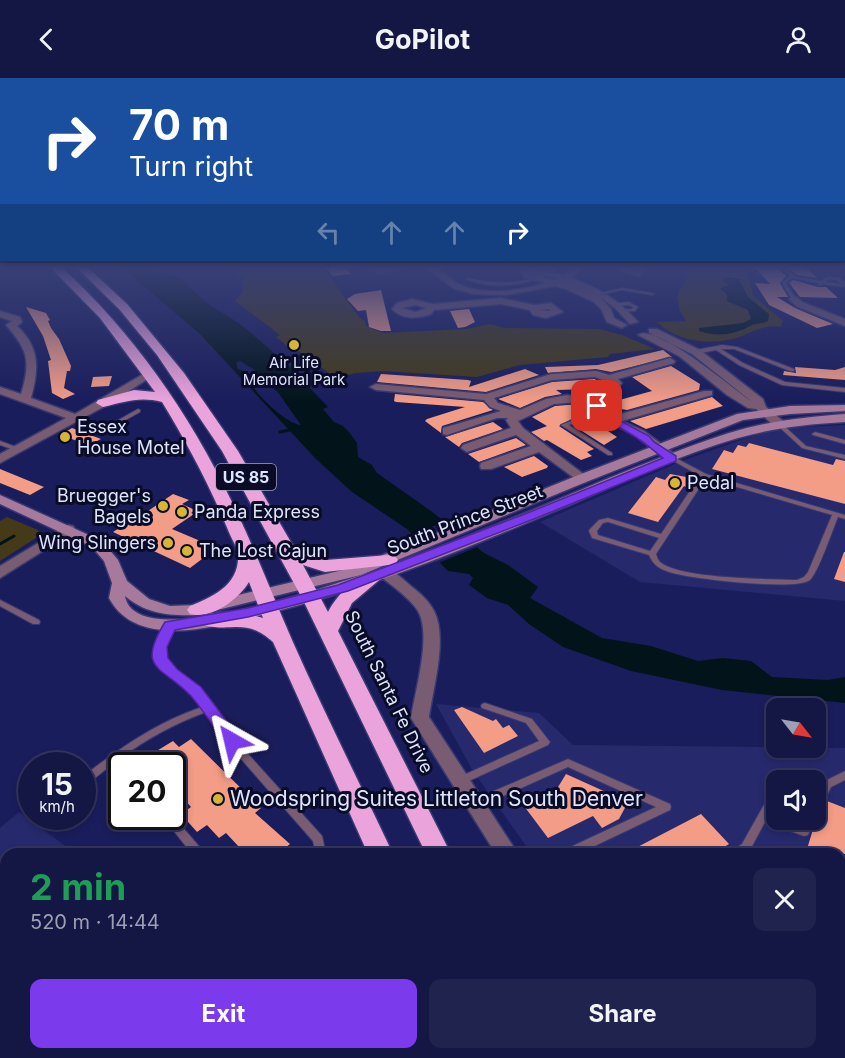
<!DOCTYPE html>
<meta charset="utf-8">
<style>
body{margin:0;font-family:Inter,sans-serif;background:#21234f;color:#f1f3f6;height:100vh;display:flex;flex-direction:column;font-size:22px;white-space:nowrap}
*{box-sizing:border-box;margin:0}
p{font-size:20px;color:#9d9fb2}
.icon{flex:none;width:33px;height:33px;fill:none;stroke:currentColor;stroke-width:2;stroke-linecap:round;stroke-linejoin:round}
.map{position:relative;flex:1;overflow:hidden}
.drawer{position:absolute;left:0px;top:770px;width:846px;height:212px;display:flex;flex-direction:column;background:#141644;border-radius:18px 18px 0 0;box-shadow:0 3px 9px #0003,0 0 0 2px #33355d}
.drawer>*{flex:none}
.banner{position:absolute;left:0px;top:0px;width:846px;height:183px;box-shadow:0 3px 9px #0003,0 0 0 2px #33355d;background:#1a4fa0;color:#fff;overflow:hidden}
.needle{width:39px;rotate:121deg}
.buttons{position:absolute;left:766px;top:620px;display:grid;gap:12px}
.buttons a{display:grid;place-items:center;width:60px;height:60px;border-radius:12px;background:#141644;box-shadow:0 3px 9px #0003,0 0 0 2px #33355d;font-size:30px}
.speed{position:absolute;left:18px;top:674px;display:flex;gap:12px;font-size:30px;font-weight:700;text-align:center}
.speed>*{display:grid;place-content:center;width:78px;height:78px;border-radius:50%;background:#141644;box-shadow:0 3px 9px #0003,0 0 0 2px #33355d;line-height:1}
.speed small{font-size:15px;font-weight:400}
.speed .limit{border:3px solid #111;border-radius:9px;background:#fff;color:#111}
.pin{position:absolute;display:grid;place-items:center;width:51px;height:51px;color:#fff;margin:-26px;border-radius:12px;box-shadow:0 3px 9px #0006}
.me{position:absolute;width:66px;margin:-33px;rotate:323deg;stroke-linejoin:round;filter:drop-shadow(0 0 4px #0008)}
.turn{display:flex;align-items:center;gap:21px;height:126px;padding:0 30px;font-size:27px}
.turn .icon{width:78px;height:78px;stroke-width:2.5}
.turn b{display:block;font-size:42px;line-height:51px}
.lanes{display:flex;align-items:center;height:57px;padding:0 30px;background:#0003;justify-content:center;gap:30px;direction:ltr}
.lanes .off{opacity:.35}
.round{display:grid;place-items:center;flex:none;width:63px;height:63px;border-radius:12px;background:#21234f}
.headline{display:flex;align-items:center;justify-content:space-between;height:102px;padding:0 30px}
h1{font-size:36px;font-weight:700;line-height:45px;color:#1e9e55}
.button{display:flex;gap:12px;margin-top:auto;padding:12px 30px}
.button a{flex:1;height:69px;border-radius:12px;background:#7c3aed;color:#fff;font-size:24px;font-weight:700;line-height:69px;text-align:center}
.button a+a{background:#21234f;color:#f1f3f6}
header{display:flex;justify-content:space-between;align-items:center;height:78px;padding:0 30px;background:#141644;font-size:27px;font-weight:700}
.map>svg:first-child{display:block}
.built{fill:#26296c;fill-rule:evenodd}
.green{fill:#443a17}
.water{fill:#021419;fill-rule:evenodd}
.pier{fill:#1a1d5b}
.lines{fill:none;stroke-linecap:round;stroke-linejoin:round}
.stream{stroke:#021419;stroke-width:3}
.building{fill:#f39c86}
.lane-casing{stroke:#363972;stroke-width:2}
.street-casing{stroke:#363972;stroke-width:3}
.secondary-casing{stroke:#363972;stroke-width:3}
.highway-casing{stroke:#363972;stroke-width:3}
.lane{fill:#795c72;fill-rule:evenodd}
.street{fill:#795c72;fill-rule:evenodd}
.secondary{fill:#a77a9c;fill-rule:evenodd}
.highway{fill:#eba4db;fill-rule:evenodd}
.route{fill:#7c3aed;stroke:#51269a;stroke-width:1.5}
.poi-dot{fill:#d4b535;stroke:#0a0c27;stroke-width:2}
.labels{text-anchor:middle;stroke-width:6;stroke-linejoin:round;paint-order:stroke}
.far-poi-label{font-size:15px;fill:#dfe5fd;stroke:#0a0c27}
.shield{fill:#0a0c27;stroke:#9fa4bd;stroke-width:1.5}
.shield-label{font-size:16px;font-weight:bold;fill:#dfe5fd}
.poi-label{font-size:18px;fill:#dfe5fd;stroke:#0a0c27;text-anchor:start}
.street-label{font-size:18px;fill:#dfe5fd;stroke:#0a0c27}
.near-poi-label{font-size:21px;fill:#dfe5fd;stroke:#0a0c27;text-anchor:start}
</style>
<header><svg class="icon" aria-label="back" viewBox="0 0 24 24"><path d="M15 5l-7 7 7 7"/></svg>GoPilot<svg class="icon" aria-label="person" viewBox="0 0 24 24"><circle cx="12" cy="8" r="4"/><path d="M4 21q1-7 8-7t8 7"/></svg></header>
<div class="map">
<svg width="845" height="980" viewBox="0 0 845 980">
<rect width="100%" height="100%" fill="#1a1d5b"/>
<!-- built -->
<path class="built" d="M845 347V523L640 504 540 444 682 383 772 351Z
M436 626 539 635 573 667 845 670V980H676L672 975H840V776L531 775 473 693ZM777 702H816V741H777Z
M19 734 75 775 6 776V975H199L194 980H0V750Z"/>
<!-- green -->
<path class="green" d="M241 187H324V191L359 239 365 243 366 248 383 255 466 251 490 246 505 250 599 251 622 257 655 271 610 276 608 279 520 287 477 299 382 293 356 295 335 300 304 276 291 271 276 259 280 257 235 223 243 213V201L237 195Z
M694 187H745L753 217 783 243 781 249C763 245 749 257 732 261 706 267 676 263 657 244L686 243 680 233 677 218Z
M7 439 38 452 40 455 39 458 0 483V443Z"/>
<!-- water -->
<path class="water" d="M119 187H160L161 189 155 190 157 193 170 198 175 196 207 225 240 246 258 261 289 288 328 329 323 331 334 344 343 348 349 354 357 365 358 379 372 387 377 395 431 433 484 475 508 487 538 509 530 520 602 560 651 568 698 583 723 580 751 583 772 599 828 602 845 599V625L722 612 631 593 563 569 529 546 508 527 487 520 469 507 473 500 469 496 448 493 407 451 352 414 315 380 200 256ZM240 283 259 295 266 306 277 313 301 347C288 347 250 313 249 299L243 295 244 293 238 291 236 285Z
M727 199 739 201 748 219 769 236 768 243C763 246 756 245 750 248 734 257 717 259 699 253V250L743 245 751 241 748 232 727 223V217L720 210 729 207 722 202Z"/>
<!-- pier -->
<path class="pier" d="M448 443 480 468 436 486 409 457Z"/>
<g class="lines">
<!-- stream -->
<path class="stream" d="M280 354 294 351
M0 466 14 458"/>
</g>
<!-- building -->
<path class="building" d="M344 187 351 196 333 198 326 190Z
M752 187H774L786 198 780 205 788 219H777L795 230 833 246 817 250 769 227 755 205 770 206Z
M785 187H803L817 200 797 197Z
M793 202 818 209H826L838 220 800 219 789 205Z
M381 212 391 253H381L369 249 366 232 358 233 347 221 355 216Z
M26 229 46 235 50 242 48 243 51 250 59 261 71 288 70 293H67L64 310 75 316 63 321 52 315 48 283 51 282 43 258Z
M469 231 475 244 465 249 458 250 450 233Z
M663 272 672 279 611 294 596 291 548 295 545 289 598 287Z
M671 288 700 306 699 312 627 332 608 329 605 326 652 313 632 299Z
M795 289 835 292 845 289V302L783 297 784 293 796 295Z
M525 291 539 297 486 314 377 304 381 296 468 302 471 303 469 309Z
M112 298 109 308 91 309 93 299Z
M595 301 601 310 596 315 590 311 556 312 562 316 545 319 520 330 498 321 552 304Z
M395 316 483 324 493 332 442 348 441 355 425 343 427 341 465 329 396 324 394 323Z
M712 319 723 328 646 351 630 343Z
M579 326 588 332 559 348 594 371 587 374 592 378 581 382 547 362 544 363 531 354 547 348 532 339 555 328Z
M589 342 608 353 617 359 604 367 574 348Z
M493 344 503 351 462 365 459 369 445 359Z
M72 350 101 361 89 367 60 357Z
M516 360 526 367 479 384 468 376Z
M749 365 833 387 836 381 845 383V426L712 391 724 372 733 375 738 367 746 369Z
M534 378 548 388 547 390 522 399 504 389Z
M0 391 44 409 30 417 0 405Z
M670 396 692 400 686 409 684 408 658 444 628 435 656 399 665 402Z
M173 416 189 422 182 426 195 432 191 435 194 436 172 451 205 465 201 469 208 472 202 476 206 478 190 490 113 454 130 443V439L142 437Z
M844 474H845V504L834 501Z
M462 629 493 643 496 641 503 650 509 647 518 658 484 675 454 632Z
M191 661 261 730 255 735 290 766 278 776H233L240 770 226 755 219 760 207 747 197 754 181 736 191 729 176 712 183 708 172 697V687H159L150 677 173 663 179 669Z
M566 696 628 724 619 741 602 750 593 738 548 760 524 728 555 714Z
M827 723 845 730V776H818L807 771 818 735 822 733Z
M701 736 729 766 721 771 726 776H624Z"/>
<g class="lines">
<defs>
<path id="lane" d="M556 187H561C539 208 493 213 466 201L468 200C497 207 532 208 556 187Z
M776 187H781L796 199 821 203 827 199 839 200 845 204V209L823 206 820 207H818V205L792 200 786 205 796 221 792 222 782 205 790 198ZM828 201 836 202 842 206 826 204Z
M622 210 652 215 654 216 652 217 622 212 594 218 592 217Z
M629 224 638 229 635 233 620 234V232L632 231 633 229C625 225 620 230 614 226L616 225Z
M722 267 737 269 794 291V293H790L734 271H721L743 285 785 304 845 310V314L782 307 739 287 716 272 696 276 693 274 696 272Z
M138 331 140 332V334L104 354 102 355 99 353Z
M588 336H606L609 338 606 340H589L569 347 612 375V377H608L561 347Z
M779 344 781 345 806 368 845 377V381L802 370 777 347 776 346Z
M815 354 845 362V366L813 357 812 356Z
M0 363 19 370 20 371 17 373 0 367Z
M672 378 706 396 845 437V441L838 439C833 451 818 495 810 502 797 513 689 501 669 494 660 491 653 487 649 477L592 460 589 453 590 451 599 442 608 440 661 456 700 398 670 381V379ZM706 400 832 437 808 494 804 499 797 502C769 501 680 501 660 484 658 482 657 479 656 476ZM608 444 659 460 650 473 598 457 597 453 603 445Z
M0 522 39 542 40 544 39 546H33L0 528Z
M170 544 174 547 163 569 164 580 175 593 198 611 248 676 322 758 326 776H316L313 763 242 682 206 634C176 645 148 660 122 679L128 687H122V690L115 684 85 708 82 709V699C120 670 157 644 202 629L192 615 169 597 156 581 155 569 166 547Z
M485 625 532 641 550 664 548 667 460 707 457 706 455 703 457 700 539 663 526 645 482 630 481 628 482 626Z
M568 681 670 726 671 729 670 732 578 776H561L562 773 656 729 568 689 479 729 475 730 471 729 470 726 471 723Z
M845 693V702L831 709 820 732 816 733V719L822 709 816 708V702L813 701 816 700 827 702Z
M784 696 801 699 803 702H778L781 697Z
M777 708V721L769 737 777 740V741H780L801 749 805 741H815L808 757 804 758 765 744 750 772 744 776H730L731 773 742 766 774 709Z
M172 737 203 773 204 776H192L162 738Z
M6 778V788L0 790V780Z
M210 975H223L221 980H208Z
M338 975H350V980H338Z
M741 975H757L755 980H739Z"/>
<path id="street" d="M358 187H371L380 190 417 187 379 196Z
M422 187C439 187 445 198 459 206 482 218 521 213 545 205L525 200 521 194 522 192 533 190 564 197 575 187H584L572 200C598 210 619 222 638 244L630 246 615 230 601 220 611 231 614 240 627 247 622 250 607 244 601 231 594 224 566 211 555 208 506 217 473 216 453 210ZM531 196 557 200 554 202Z
M616 187H625L637 192 642 187H651L639 198 624 195Z
M791 219H797L802 224 845 241V248L796 228 789 221Z
M501 220 534 227 551 225 563 234 546 240 533 237 530 232 501 226 434 232 431 236C417 241 403 242 392 231L397 225 412 221 433 226ZM416 227 426 230 416 234 402 230ZM549 231 551 233 540 232Z
M0 233 20 239 22 244 17 248C40 269 39 291 31 320L75 336 145 295 149 294 154 297 107 327 0 385V376L66 340 0 316V309L21 316C31 283 28 272 6 247L12 243 0 239Z
M649 251H657L700 272 763 321 766 329 783 343V349H775L756 331 748 330 727 317 679 278 638 257C655 244 733 311 751 323L692 276 649 255Z
M670 280 675 283 674 285 618 301 622 305 602 326 613 338 704 313H712V317L622 343 644 353 676 377 678 380 676 383H668L636 358 601 340 592 328 580 324 554 326 518 343 523 350 586 398 588 401 586 404 581 405 539 374 491 391H481L480 388 481 385 531 368 516 357 467 374 461 370 463 367 511 350 506 342 508 340H497L447 357 443 356V350L501 333 490 329 484 322 376 312 370 309 376 306 486 316 551 296 596 293 609 297ZM595 299 609 305 594 321 567 317 546 321 520 332 498 325 494 320 552 302Z
M68 447 73 448 75 451 73 454 0 500V488Z
M385 490C395 493 404 502 412 509 420 515 429 523 434 533 448 560 433 610 429 639L518 776H496L411 640C415 613 432 557 418 533 409 519 392 508 380 498L377 495 380 492Z
M637 975H664L666 980H639Z"/>
<path id="secondary" d="M845 327V333L790 336 743 342 586 404 361 497 197 537C170 538 146 536 125 518 140 606 558 421 609 400 649 384 688 368 729 355 766 343 806 339 845 336V344C809 346 773 350 738 360 682 376 627 402 574 425 477 466 382 506 281 532 244 541 203 555 165 552 141 551 120 541 109 520L112 505 104 483 92 469 0 426V417L102 463 118 482 127 503 149 521 170 528 197 527 351 490 576 398 737 336 790 328Z"/>
<path id="highway" d="M48 187H59C133 254 189 335 232 424 254 469 272 516 292 562 324 634 359 704 393 776H368L273 564C245 539 233 555 204 547L201 542 204 537C223 532 244 534 263 540L249 504C239 521 211 542 190 536L187 532 190 528C213 519 239 507 238 478 238 470 231 460 228 452 210 408 187 365 162 324 139 318 125 324 103 329L96 325 98 322 134 312 155 314 100 240Z
M74 187H85L127 226 184 295 238 373 292 466 326 482 389 477 395 478 398 482 395 486 389 487 325 494 303 487 328 534C336 518 362 489 381 494L384 498 352 525 338 553 451 776H426L303 522 222 373 157 277 119 231Z
M413 975H443L444 980H414Z
M466 975H496L498 980H468Z
M533 975H564L566 980H535Z
M580 975H612L614 980H582Z"/>
</defs>
<!-- lane casing -->
<use href="#lane" class="lane-casing"/>
<!-- street casing -->
<use href="#street" class="street-casing"/>
<!-- secondary casing -->
<use href="#secondary" class="secondary-casing"/>
<!-- highway casing -->
<use href="#highway" class="highway-casing"/>
<!-- lane -->
<use href="#lane" class="lane"/>
<!-- street -->
<use href="#street" class="street"/>
<!-- secondary -->
<use href="#secondary" class="secondary"/>
<!-- highway -->
<use href="#highway" class="highway"/>
</g>
<!-- sky -->
<linearGradient id="sky" x2="0" y2="1"><stop stop-color="#0e1032"/><stop offset="0.58" stop-color="#384077"/><stop offset="1" stop-color="#384077" stop-opacity="0"/></linearGradient>
<rect width="845" height="324" fill="url(#sky)"/>
<!-- route -->
<path class="route" d="M597 325 615 340 649 358 654 364 676 378V383L534 441 348 513 248 539 175 552 167 569 168 580 177 591 201 609 238 658 241 663 238 667 232 669 227 667C215 651 204 633 191 618 163 588 135 593 165 544L248 530 338 507 525 436 663 380C655 374 648 367 640 362 622 349 607 346 592 328Z"/>
<!-- markers -->
<g class="poi-dot">
<circle cx="294" cy="267" r="6"/>
<circle cx="65" cy="359" r="6"/>
<circle cx="675" cy="405" r="6"/>
<circle cx="163" cy="428" r="6"/>
<circle cx="182" cy="434" r="6"/>
<circle cx="168" cy="465" r="6"/>
<circle cx="187" cy="473" r="6"/>
<circle cx="218" cy="721" r="6"/>
</g>
<g class="labels">
<!-- far-poi labels -->
<g class="far-poi-label">
<text x="294" y="290">Air Life<tspan x="294" dy="17">Memorial Park</tspan></text>
</g>
<!-- shield labels -->
<rect class="shield" x="216" y="386" width="60" height="26" rx="4.5"/>
<g class="shield-label">
<text x="246" y="405">US 85</text>
</g>
<!-- poi labels -->
<g class="poi-label">
<text x="77" y="355">Essex<tspan x="77" dy="21">House Motel</tspan></text>
<text x="687" y="411">Pedal</text>
<text x="151" y="424" text-anchor="end">Bruegger's<tspan x="151" dy="21">Bagels</tspan></text>
<text x="194" y="440">Panda Express</text>
<text x="156" y="471" text-anchor="end">Wing Slingers</text>
<text x="199" y="479">The Lost Cajun</text>
</g>
<!-- street labels -->
<g class="street-label">
<text transform="translate(465 442) rotate(-21)" y="6">South Prince Street</text>
<text transform="translate(389 614) rotate(64)" y="6">South Santa Fe Drive</text>
</g>
<!-- near-poi labels -->
<g class="near-poi-label">
<text x="230" y="728">Woodspring Suites Littleton South Denver</text>
</g>
</g>
</svg>
<div class="buttons">
<a><svg class="needle" viewBox="-14 -14 28 28"><path d="M0-13l5 13h-10z" fill="#e53935"/><path d="M0 13l5-13h-10z" fill="#9d9fb2"/></svg></a>
<a><svg class="icon" aria-label="sound" viewBox="0 0 24 24"><path d="M4 9h4l5-4v14l-5-4H4zM17 9q2 3 0 6"/></svg></a>
</div>
<div class="speed"><div>15<small>km/h</small></div><div class="limit">20</div></div>
<div class="pin" style="left:597px;top:328px;background:#d93025"><svg class="icon" aria-label="arrive" viewBox="0 0 24 24"><path d="M6 21V4h12l-3 4 3 4H6"/></svg></div>
<svg class="me" style="left:232px;top:663px" viewBox="-20 -20 40 40"><path d="M0-17L14 15 0 8-14 15z" fill="#7c3aed" stroke="#fff" stroke-width="4"/></svg>
<div class="banner">
<div class="turn"><svg class="icon" aria-label="right" viewBox="0 0 24 24"><path d="M7 20v-9h11M14 6l5 5-5 5"/></svg><div><b>70 m</b>Turn right</div></div>
<div class="lanes"><svg class="icon off" aria-label="left" viewBox="0 0 24 24"><path d="M17 20v-9H6M10 6l-5 5 5 5"/></svg><svg class="icon off" aria-label="ahead" viewBox="0 0 24 24"><path d="M12 20V5M6 11l6-6 6 6"/></svg><svg class="icon off" aria-label="ahead" viewBox="0 0 24 24"><path d="M12 20V5M6 11l6-6 6 6"/></svg><svg class="icon" aria-label="right" viewBox="0 0 24 24"><path d="M7 20v-9h11M14 6l5 5-5 5"/></svg></div>
</div>
<section class="drawer">
<div class="headline"><div><h1>2 min</h1><p>520 m · 14:44</p></div><a class="round"><svg class="icon" aria-label="close" viewBox="0 0 24 24"><path d="M6 6l12 12M18 6L6 18"/></svg></a></div>
<div class="button"><a>Exit</a><a>Share</a></div>
</section>
</div>
